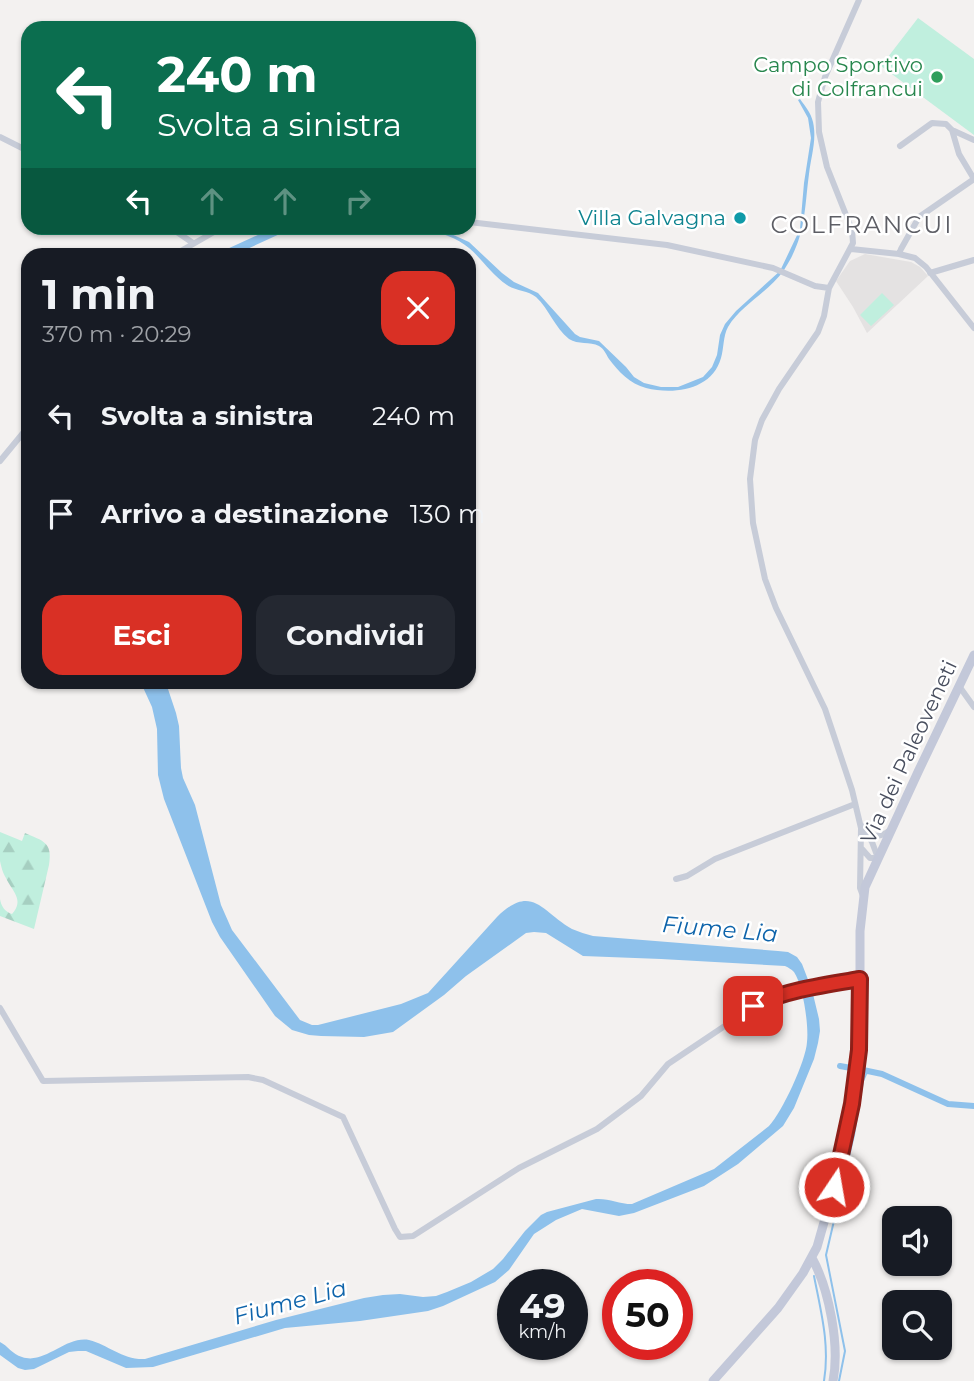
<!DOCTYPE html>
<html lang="it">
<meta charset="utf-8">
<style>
body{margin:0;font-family:Montserrat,sans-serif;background:#242831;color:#f1f3f6;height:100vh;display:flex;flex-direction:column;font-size:26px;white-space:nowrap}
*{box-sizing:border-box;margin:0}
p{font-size:23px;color:#9ea1a6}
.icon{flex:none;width:38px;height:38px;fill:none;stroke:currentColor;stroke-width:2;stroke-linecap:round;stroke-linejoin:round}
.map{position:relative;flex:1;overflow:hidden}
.details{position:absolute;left:21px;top:248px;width:455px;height:441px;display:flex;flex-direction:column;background:#171b24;border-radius:21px;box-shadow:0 2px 5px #0004}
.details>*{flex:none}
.guide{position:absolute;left:21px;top:21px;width:455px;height:214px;border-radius:21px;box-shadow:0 2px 5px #0004;background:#0b6e4f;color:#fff;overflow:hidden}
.tools{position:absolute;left:882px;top:1206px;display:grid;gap:14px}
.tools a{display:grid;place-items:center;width:70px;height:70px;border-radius:14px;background:#171b24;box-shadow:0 2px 5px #0004;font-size:35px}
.speed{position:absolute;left:497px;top:1269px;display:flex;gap:14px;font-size:35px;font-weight:700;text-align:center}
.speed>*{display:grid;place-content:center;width:91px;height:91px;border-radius:50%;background:#171b24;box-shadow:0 2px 5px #0004;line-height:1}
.speed small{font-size:18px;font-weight:400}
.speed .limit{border:10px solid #d22;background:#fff;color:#111}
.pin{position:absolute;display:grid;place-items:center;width:60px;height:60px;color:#fff;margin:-30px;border-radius:14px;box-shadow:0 4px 10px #0006}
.me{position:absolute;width:77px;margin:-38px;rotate:12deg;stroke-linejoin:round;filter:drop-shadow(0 0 5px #0008)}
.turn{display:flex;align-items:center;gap:24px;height:147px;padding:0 21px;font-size:32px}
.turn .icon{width:91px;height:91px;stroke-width:2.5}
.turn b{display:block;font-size:49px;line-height:60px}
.lanes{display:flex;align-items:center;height:66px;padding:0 21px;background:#0003;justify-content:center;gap:35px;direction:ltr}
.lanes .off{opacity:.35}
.round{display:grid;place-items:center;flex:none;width:74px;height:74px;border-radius:21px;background:#242831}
.summary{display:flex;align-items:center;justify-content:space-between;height:119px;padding:0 21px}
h1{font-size:42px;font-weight:700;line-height:52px}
.button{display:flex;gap:14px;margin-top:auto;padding:14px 21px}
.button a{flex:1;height:80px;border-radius:21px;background:#d93025;color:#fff;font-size:28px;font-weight:700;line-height:80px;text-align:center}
.button a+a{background:#242831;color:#f1f3f6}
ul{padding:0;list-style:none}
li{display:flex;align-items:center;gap:21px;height:98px;padding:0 21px}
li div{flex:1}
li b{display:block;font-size:26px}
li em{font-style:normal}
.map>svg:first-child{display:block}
.education{fill:#e4e2e2}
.green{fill:#c0efde}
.forest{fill:url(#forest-firs)}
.water{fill:#8ec1eb}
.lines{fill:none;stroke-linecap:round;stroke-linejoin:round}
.stream{stroke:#8ec1eb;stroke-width:2}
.canal{stroke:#8ec1eb;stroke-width:6}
.street{stroke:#c7ccd8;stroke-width:6}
.secondary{stroke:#c3c8d9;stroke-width:9}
.route-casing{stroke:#8d1f18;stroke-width:18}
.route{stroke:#d93025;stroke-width:12}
.leisure-dot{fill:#2e9e5b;stroke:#fff;stroke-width:2.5}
.culture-dot{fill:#0f9aa8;stroke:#fff;stroke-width:2.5}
.labels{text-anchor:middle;stroke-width:5;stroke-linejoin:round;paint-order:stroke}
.leisure-label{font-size:21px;fill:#27864d;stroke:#fff;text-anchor:end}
.culture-label{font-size:21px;fill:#0d838f;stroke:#fff;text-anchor:end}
.street-label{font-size:21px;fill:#484e5e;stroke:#fff}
.water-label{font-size:23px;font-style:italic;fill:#0e64ab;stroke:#fff}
.quarter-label{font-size:24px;letter-spacing:2px;fill:#5d5e65;stroke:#fff}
</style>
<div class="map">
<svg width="974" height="1381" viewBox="0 0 974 1381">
<defs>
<pattern id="forest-firs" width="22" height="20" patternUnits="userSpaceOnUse" patternTransform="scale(1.75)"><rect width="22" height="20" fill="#c0efde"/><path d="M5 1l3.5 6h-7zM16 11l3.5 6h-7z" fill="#a6cfc1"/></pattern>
</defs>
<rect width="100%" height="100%" fill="#f3f1f0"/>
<!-- education -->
<path class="education" d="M865 254 911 262 920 267 928 276 867 333 853 307 836 281 850 261Z"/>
<!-- green -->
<path class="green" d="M918 18 974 59V135L881 66Z
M882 293 894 305 871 326 860 315Z"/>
<!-- forest -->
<path class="forest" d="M0 832 22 841 25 833C43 841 53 842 49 865L34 929 0 916V899C1 906 5 912 12 914 25 900 12 891 6 878 3 874 1 866 0 861 0 853 0 841 0 832Z"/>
<!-- water -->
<path class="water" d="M800 99C805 106 811 113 813 122 817 140 811 156 809 174 804 212 806 236 784 270 769 292 742 304 728 327 723 336 724 348 721 358 712 390 674 395 646 388 630 384 618 371 609 359 606 354 604 349 599 346 590 341 578 345 569 339 555 328 549 309 536 297 528 290 516 291 507 285 492 275 482 259 469 248 457 238 441 233 426 228H438L469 242 502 273 514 282 538 293 575 334 580 337 599 341 626 367 634 377 644 383 661 387H678L703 377 712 367 717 355 720 335 725 324 736 311 780 271 800 229 804 183 811 138 808 118 798 100Z
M273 228H293L234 255H214Z
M141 683H166L176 713 179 726 181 768 183 778 195 805 221 905 232 930 300 1020 312 1025H318L401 1004 428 993 497 917C532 883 541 911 572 929 579 932 586 934 593 936L778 951 788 952 797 957 802 964 812 990 819 1019 820 1031 818 1043 814 1059 794 1108 783 1126 738 1164 704 1186 634 1213 619 1216 582 1209 556 1220 534 1234 509 1270 495 1282 443 1306 428 1311 360 1321 285 1328 153 1367 126 1368 86 1351H78L69 1352 34 1369 25 1370 18 1368 0 1355V1342C8 1346 12 1354 22 1357 45 1365 65 1336 89 1340 109 1345 122 1360 145 1359L276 1320 364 1298 383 1295 400 1294 423 1297 436 1296 447 1292 471 1282 493 1269 503 1259 525 1231 541 1215 547 1212 596 1199C608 1198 619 1204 632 1204L714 1169 769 1126C782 1112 806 1061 807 1042 809 1026 803 985 794 972 791 969 789 968 785 966L661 959 583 956 546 933 534 932 526 933 466 976 444 995 393 1032 364 1037 321 1036 309 1035 292 1030 275 1016 220 937 212 922 164 799 158 775 157 729 152 707Z"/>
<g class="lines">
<!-- stream -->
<path class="stream" d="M814 1276C821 1312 830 1345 824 1381
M839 1381 845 1351 826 1255 854 1135 863 1081 866 1074 871 1071"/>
<!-- canal -->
<path class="canal" d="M840 1066 851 1068
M863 1070 882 1074 948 1104 974 1106"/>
<!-- street -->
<path class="street" d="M859 0 825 77 818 102 819 132 827 167 852 230 853 243 829 288 824 316 818 332 779 389 762 420 755 440 750 479 753 523 765 579 776 608 825 709 852 790 861 828 860 888 863 896
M952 130 959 154 974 179
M0 137 28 151
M900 146 932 123 946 124 952 130 974 140
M469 222 667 245 773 268 815 286 829 288
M171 228 193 243
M851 249 899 254 915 258 926 267 974 328
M899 254 901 249 919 217 974 179
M172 256 221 228
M930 273 974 260
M0 461 28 427
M959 686 974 707
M862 826 872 842 878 858H870L862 849
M866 831C875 838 882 837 890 830
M676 879 687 876 715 859 855 804
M0 1008 43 1081 248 1077 263 1080 343 1117 395 1229 400 1237 413 1236 519 1168 597 1129 641 1096 668 1064 753 1007C785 990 824 985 860 979"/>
<!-- secondary -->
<path class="secondary" d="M812 1258C829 1289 840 1345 833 1381
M713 1381 778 1308 803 1273 817 1247 834 1187 852 1104 860 1050V931L865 887 918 772 974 655"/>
</g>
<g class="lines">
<defs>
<path id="route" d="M753 1006C786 990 824 985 860 979L859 1050 852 1104 834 1187"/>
</defs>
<!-- route casing -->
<use href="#route" class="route-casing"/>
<!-- route -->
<use href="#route" class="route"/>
</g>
<!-- markers -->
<circle class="leisure-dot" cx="937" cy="77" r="7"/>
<circle class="culture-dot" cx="740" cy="218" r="7"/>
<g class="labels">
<!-- leisure labels -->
<g class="leisure-label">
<text x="923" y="72">Campo Sportivo<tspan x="923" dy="24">di Colfrancui</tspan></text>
</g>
<!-- culture labels -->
<g class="culture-label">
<text x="726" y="225">Villa Galvagna</text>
</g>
<!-- street labels -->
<g class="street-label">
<text transform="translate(909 752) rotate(-65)" y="7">Via dei Paleoveneti</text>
</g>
<!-- water labels -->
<g class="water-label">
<text transform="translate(720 929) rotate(5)" y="8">Fiume Lia</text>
<text transform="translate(290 1302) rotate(-15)" y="8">Fiume Lia</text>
</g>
<!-- quarter labels -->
<g class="quarter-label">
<text x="862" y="233">COLFRANCUI</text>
</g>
</g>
</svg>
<div class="tools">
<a><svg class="icon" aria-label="sound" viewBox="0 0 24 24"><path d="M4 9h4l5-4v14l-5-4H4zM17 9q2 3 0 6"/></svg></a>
<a><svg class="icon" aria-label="search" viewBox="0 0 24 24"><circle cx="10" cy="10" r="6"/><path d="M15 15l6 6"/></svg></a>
</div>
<div class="speed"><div>49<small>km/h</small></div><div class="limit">50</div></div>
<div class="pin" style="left:753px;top:1006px;background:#d93025"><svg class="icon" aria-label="arrive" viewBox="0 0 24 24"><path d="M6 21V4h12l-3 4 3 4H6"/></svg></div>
<svg class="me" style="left:834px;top:1187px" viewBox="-20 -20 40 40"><circle r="17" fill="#d93025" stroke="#fff" stroke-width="3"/><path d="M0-11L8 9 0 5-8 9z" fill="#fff"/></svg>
<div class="guide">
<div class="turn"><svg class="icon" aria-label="left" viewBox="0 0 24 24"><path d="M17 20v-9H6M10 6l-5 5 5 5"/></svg><div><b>240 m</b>Svolta a sinistra</div></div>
<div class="lanes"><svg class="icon" aria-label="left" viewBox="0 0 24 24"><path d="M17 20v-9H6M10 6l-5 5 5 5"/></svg><svg class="icon off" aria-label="ahead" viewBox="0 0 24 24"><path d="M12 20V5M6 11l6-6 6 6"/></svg><svg class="icon off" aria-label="ahead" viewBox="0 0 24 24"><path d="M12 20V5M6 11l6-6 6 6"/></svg><svg class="icon off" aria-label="right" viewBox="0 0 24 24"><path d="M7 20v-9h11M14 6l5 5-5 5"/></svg></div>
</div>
<section class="details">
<div class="summary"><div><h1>1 min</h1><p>370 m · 20:29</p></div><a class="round" style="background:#d93025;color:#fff"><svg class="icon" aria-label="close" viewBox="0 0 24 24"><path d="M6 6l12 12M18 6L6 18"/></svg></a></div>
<ul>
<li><svg class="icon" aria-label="left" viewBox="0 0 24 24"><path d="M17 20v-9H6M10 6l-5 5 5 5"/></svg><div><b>Svolta a sinistra</b></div><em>240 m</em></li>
<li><svg class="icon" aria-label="arrive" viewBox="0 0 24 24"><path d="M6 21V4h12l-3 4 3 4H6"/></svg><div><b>Arrivo a destinazione</b></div><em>130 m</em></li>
</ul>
<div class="button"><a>Esci</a><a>Condividi</a></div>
</section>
</div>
